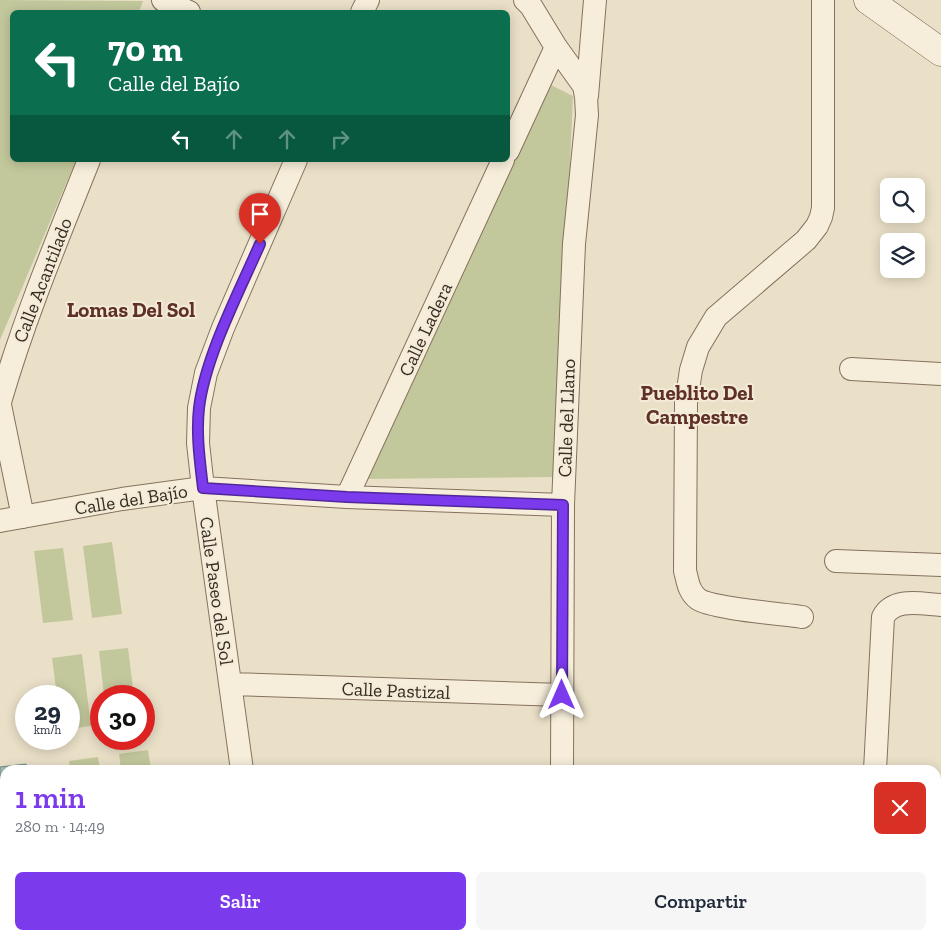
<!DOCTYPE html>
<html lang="es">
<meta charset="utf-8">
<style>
body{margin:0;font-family:"Zilla Slab",serif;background:#f6f6f7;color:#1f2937;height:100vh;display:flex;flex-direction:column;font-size:19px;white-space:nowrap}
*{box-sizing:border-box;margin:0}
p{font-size:16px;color:#747a83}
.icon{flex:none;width:28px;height:28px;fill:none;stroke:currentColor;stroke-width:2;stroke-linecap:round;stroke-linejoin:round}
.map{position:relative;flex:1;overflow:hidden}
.panel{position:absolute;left:0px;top:765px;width:941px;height:175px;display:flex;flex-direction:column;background:#fff;border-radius:15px 15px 0 0;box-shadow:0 2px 12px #0003}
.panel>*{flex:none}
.hud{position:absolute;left:10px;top:10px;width:500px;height:152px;border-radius:8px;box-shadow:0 2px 12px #0003;background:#0b6e4f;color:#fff;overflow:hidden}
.tools{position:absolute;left:880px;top:178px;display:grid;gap:10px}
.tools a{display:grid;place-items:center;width:45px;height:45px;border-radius:8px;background:#fff;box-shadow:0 2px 12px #0003;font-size:25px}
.speed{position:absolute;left:15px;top:685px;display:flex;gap:10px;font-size:25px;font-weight:700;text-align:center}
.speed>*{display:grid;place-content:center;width:65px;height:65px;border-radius:50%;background:#fff;box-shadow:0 2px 12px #0003;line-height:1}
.speed small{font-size:12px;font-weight:400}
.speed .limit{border:8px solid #d22;background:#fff;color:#111}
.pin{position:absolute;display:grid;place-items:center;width:42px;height:42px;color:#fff;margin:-51px -21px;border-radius:50% 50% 50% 0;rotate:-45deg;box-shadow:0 0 5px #0007}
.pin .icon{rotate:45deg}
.me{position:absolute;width:55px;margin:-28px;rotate:0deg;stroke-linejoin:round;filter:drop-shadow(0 0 4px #0008)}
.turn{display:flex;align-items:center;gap:18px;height:105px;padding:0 15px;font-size:22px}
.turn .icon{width:65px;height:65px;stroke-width:2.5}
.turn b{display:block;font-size:35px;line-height:42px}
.lanes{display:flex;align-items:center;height:48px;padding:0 15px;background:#0003;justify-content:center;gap:25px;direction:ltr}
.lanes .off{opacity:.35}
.round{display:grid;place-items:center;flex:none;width:52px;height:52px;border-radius:8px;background:#f6f6f7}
.summary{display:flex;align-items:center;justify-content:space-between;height:85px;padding:0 15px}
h1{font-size:30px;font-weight:600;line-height:38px;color:#7c3aed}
.action{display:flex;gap:10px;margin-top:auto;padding:10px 15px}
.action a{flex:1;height:58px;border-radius:8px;background:#7c3aed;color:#fff;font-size:20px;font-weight:600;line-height:58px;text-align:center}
.action a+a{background:#f6f6f7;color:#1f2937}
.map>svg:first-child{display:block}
.green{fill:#c3c89c}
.water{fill:#a8bfb8;stroke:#708c85}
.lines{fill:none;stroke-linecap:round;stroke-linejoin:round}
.lane-casing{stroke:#85725e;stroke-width:13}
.street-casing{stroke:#85725e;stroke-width:24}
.secondary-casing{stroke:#675441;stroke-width:29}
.lane{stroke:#f6edda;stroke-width:11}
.street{stroke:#f6edda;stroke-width:22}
.secondary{stroke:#f6edda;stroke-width:28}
.route-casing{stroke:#51269a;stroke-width:12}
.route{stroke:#7c3aed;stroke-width:9}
.labels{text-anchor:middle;stroke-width:4;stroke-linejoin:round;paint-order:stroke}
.street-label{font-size:19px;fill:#362b21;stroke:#f3ead7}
.quarter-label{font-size:21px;font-weight:bold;fill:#5f3024;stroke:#f3ead7}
</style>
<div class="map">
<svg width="941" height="940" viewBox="0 0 941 940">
<rect width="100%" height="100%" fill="#eae0c8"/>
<!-- green -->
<path class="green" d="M0 0 143 1 139 12H12V160H76L0 340Z
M551 85 573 96 556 477 363 479 543 92Z
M112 542 122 614 92 618 83 546Z
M63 548 73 620 43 623 34 551Z
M128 648 134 696H104L99 651Z
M82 654 91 726 69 729V696H57L52 658Z
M148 750 151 770H121L119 754Z
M98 757 100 770H70L69 761Z"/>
<!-- water -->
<path class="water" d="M26 764 27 770H5V844H0V767Z"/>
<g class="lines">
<defs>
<path id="lane" d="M936 886 941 884
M668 935V940
M200 940 201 935
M616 940 617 935
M818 940 820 935
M930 940 941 936"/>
<path id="street" d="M163 0 189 12
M525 0 531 6 556 47 584 86 586 97 587 115 574 244 563 505 562 770
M362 12 368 0
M587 96 595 0
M508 151 556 47
M851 369 941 374
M0 402C24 319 57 240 89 160
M0 405 23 517
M347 497 503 160
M0 521 122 499 203 488 347 497 563 505
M836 561 941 565
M802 617C782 614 710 608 698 599 688 591 688 581 685 571L686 403 691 370 698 347 716 317 806 240 817 226 821 217 823 208V0
M230 684 562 695
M242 770 203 488 198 443 199 408 206 373 223 328 296 160
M875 770 883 617C894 597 921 604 941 605
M936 830 941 828
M397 940V935"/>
<path id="secondary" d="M868 0 941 52"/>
</defs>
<!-- lane casing -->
<use href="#lane" class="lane-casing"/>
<!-- street casing -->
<use href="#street" class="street-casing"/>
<!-- secondary casing -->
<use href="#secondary" class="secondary-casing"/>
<!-- lane -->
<use href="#lane" class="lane"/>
<!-- street -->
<use href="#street" class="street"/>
<!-- secondary -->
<use href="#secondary" class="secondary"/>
</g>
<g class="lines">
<defs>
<path id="route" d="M260 244C239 292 205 357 199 408 196 435 200 462 203 488L347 497 563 505 562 695"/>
</defs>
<!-- route casing -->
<use href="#route" class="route-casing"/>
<!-- route -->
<use href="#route" class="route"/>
</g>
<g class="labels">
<!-- street labels -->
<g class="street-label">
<text transform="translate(42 280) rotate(-69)" y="7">Calle Acantilado</text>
<text transform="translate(425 329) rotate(-65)" y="7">Calle Ladera</text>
<text transform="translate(566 418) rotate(-88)" y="7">Calle del Llano</text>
<text transform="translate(131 499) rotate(-9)" y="7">Calle del Bajío</text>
<text transform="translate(217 591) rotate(82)" y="7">Calle Paseo del Sol</text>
<text transform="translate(396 690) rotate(2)" y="7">Calle Pastizal</text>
</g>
<!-- quarter labels -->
<g class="quarter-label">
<text x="131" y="317">Lomas Del Sol</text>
<text x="697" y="400">Pueblito Del<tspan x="697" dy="24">Campestre</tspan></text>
</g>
</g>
</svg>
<div class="tools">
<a><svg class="icon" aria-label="search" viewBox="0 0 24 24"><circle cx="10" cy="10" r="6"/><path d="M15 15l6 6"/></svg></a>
<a><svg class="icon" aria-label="layers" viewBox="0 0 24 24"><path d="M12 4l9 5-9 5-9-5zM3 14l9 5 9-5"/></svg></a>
</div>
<div class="speed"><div>29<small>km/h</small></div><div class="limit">30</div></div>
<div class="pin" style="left:260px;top:244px;background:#d93025"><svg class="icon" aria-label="arrive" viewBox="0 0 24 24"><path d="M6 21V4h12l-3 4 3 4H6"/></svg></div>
<svg class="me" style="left:562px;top:695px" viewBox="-20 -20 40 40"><path d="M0-17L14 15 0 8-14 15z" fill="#7c3aed" stroke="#fff" stroke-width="4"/></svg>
<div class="hud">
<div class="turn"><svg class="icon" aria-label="left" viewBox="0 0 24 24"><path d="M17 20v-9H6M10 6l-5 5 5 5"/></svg><div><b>70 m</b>Calle del Bajío</div></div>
<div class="lanes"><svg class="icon" aria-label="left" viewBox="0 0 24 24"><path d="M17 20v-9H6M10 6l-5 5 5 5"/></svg><svg class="icon off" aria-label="ahead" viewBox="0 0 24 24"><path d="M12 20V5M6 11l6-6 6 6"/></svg><svg class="icon off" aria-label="ahead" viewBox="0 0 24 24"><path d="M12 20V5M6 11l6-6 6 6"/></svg><svg class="icon off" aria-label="right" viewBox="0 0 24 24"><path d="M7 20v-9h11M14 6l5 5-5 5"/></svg></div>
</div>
<section class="panel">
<div class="summary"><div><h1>1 min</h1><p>280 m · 14:49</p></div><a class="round" style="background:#d93025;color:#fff"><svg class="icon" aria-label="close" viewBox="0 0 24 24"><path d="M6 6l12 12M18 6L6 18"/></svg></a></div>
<div class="action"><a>Salir</a><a>Compartir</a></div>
</section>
</div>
